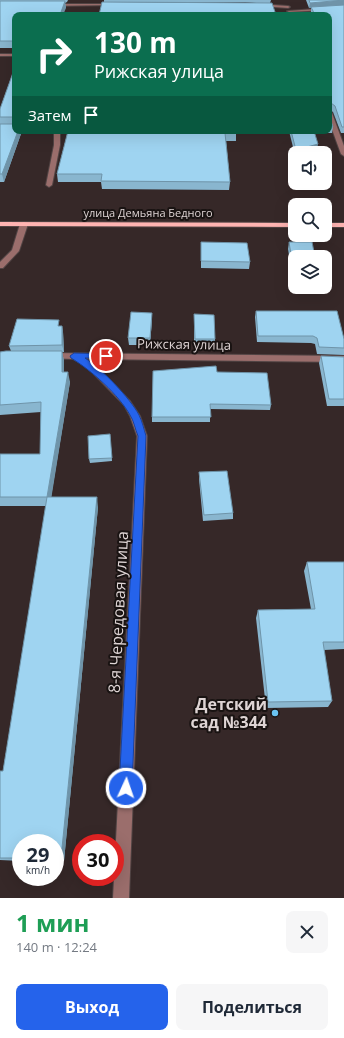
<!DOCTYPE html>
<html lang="ru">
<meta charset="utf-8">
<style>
body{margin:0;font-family:"Open Sans",sans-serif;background:#f6f6f7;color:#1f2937;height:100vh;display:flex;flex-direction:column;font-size:15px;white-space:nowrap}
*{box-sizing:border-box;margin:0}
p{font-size:13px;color:#747a83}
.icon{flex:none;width:22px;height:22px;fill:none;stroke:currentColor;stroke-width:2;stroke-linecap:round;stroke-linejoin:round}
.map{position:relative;height:898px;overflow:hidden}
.details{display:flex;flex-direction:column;background:#fff;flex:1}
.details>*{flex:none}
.banner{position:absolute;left:12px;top:12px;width:320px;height:122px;border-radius:8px;box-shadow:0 4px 16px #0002;background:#0b6e4f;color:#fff;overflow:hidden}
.buttons{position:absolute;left:288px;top:146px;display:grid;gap:8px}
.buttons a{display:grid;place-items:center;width:44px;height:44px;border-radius:8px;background:#fff;box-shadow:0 4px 16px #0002;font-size:20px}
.speed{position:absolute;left:12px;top:834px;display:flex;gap:8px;font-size:20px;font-weight:700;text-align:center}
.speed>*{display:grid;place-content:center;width:52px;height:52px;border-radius:50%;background:#fff;box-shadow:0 4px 16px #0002;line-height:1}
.speed small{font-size:10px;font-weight:400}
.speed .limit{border:6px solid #d22;background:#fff;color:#111}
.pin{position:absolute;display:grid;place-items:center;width:34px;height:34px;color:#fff;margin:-17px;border:2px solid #fff;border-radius:50%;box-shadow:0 1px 4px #0007}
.me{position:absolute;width:44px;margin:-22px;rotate:3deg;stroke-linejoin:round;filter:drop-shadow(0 0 3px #0008)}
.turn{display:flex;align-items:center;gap:14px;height:84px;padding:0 16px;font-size:18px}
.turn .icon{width:52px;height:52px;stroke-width:2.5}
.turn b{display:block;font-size:28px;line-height:34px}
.then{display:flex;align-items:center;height:38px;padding:0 16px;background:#0003;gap:8px;font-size:15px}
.round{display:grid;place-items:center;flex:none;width:42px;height:42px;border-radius:8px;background:#f6f6f7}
.overview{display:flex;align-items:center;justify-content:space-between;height:68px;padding:0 16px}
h1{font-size:24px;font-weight:700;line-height:30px;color:#1e9e55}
.action{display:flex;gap:8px;margin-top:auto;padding:8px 16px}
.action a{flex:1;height:46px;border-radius:8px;background:#2563eb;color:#fff;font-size:16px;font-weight:700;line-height:46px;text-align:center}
.action a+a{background:#f6f6f7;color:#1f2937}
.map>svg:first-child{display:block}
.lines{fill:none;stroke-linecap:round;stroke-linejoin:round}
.minor-casing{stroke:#514444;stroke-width:2}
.major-casing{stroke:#514444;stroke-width:2}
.minor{fill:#9b6e6c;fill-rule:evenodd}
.major{fill:#ffb4b2;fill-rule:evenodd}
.wall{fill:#89b6cf;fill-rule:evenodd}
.shaded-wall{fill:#6f94a9}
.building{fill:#9fd4f1;stroke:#6f94a9}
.route{fill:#2563eb;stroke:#184099}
.poi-dot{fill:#6ac3f1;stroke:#191312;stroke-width:1.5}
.labels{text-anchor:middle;stroke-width:4;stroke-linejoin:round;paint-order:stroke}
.far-street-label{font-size:11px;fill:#ded4d4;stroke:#191312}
.street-label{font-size:13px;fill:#ded4d4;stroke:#191312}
.near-street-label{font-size:16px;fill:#ded4d4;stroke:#191312}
.near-poi-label{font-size:16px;font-weight:bold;fill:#ded4d4;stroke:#191312;text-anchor:end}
</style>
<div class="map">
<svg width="344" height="898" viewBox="0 0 344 898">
<rect width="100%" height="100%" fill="#362828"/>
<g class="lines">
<defs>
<path id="minor" d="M51 4H114L116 5 52 6Z
M259 4 288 6 290 7 288 8 260 6Z
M344 7V9L289 12 287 11Z
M0 54H15V56H0Z
M329 111 332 113 344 146V156L341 154 329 121Z
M54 131H60V145L52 185 49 187 46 185 54 145Z
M24 222 28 224 19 251 3 268H0V262L12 250 20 224Z
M50 353 344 356V362L87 359 93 363 130 401 140 416 147 436 129 898H113L137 436 130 416 124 405 87 367 73 359 47 358 46 356 47 354Z"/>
<path id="major" d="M0 222 295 223V227L0 226Z
M325 223H344V227H325Z"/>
</defs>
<!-- minor casing -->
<use href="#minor" class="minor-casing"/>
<!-- major casing -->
<use href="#major" class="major-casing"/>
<!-- minor -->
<use href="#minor" class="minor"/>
<!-- major -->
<use href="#major" class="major"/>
</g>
<!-- wall -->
<path class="wall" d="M0 0H68L67 2 65 3 66 8 15 15V48H0Z
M104 0H271L270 3 104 2ZM152 2H245L256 3Z
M306 0H344V133H341L333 112 330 110 329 15H312L311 12V8H309Z
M15 67V131H22L4 182H0V183V109Z
M329 115 333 127 332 133H314L317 151 309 153H295V155L289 131H329Z
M68 131 236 133V141H226L230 182 229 190 102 189 101 182H58L57 174Z
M201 242 250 262 249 269 201 268Z
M289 242 295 257V268H291L288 249Z
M256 311 344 339V355L317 354 315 344 311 343 257 342 255 317Z
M194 314 215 339V346H194Z
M152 319 150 345H129L128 338Z
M60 326H62L63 332 64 352H62L64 361V372L70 382 51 497 98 507 64 861H55V843H21V861L0 860V771H3L46 506H0V454H40L41 412 0 415V352L11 351 9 346Z
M321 356 344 357V406H327L319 363Z
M217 372 271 405 270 410 210 409V422H152V417Z
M110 434 112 461 90 463 89 459Z
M199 472 233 513V519L203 521 199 479Z
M307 562H344V649L324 650 332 701 328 707 266 708 256 618 258 610 311 609 304 571Z"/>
<!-- shaded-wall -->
<path class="shaded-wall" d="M344 0V6L309 8 310 3Z
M65 1 66 8 63 15H60Z
M331 103 330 110H329V104Z
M18 131H22L4 182 2 174Z
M318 144 317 151 309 153H296V150Z
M152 313V319L150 345V338Z
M62 326 63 332 64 352 62 345Z
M62 351 64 361V382L62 372Z
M68 372 70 382 50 506 47 497Z
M97 497 98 507 64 861 61 858Z"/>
<!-- building -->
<path class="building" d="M309 0H344L310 3Z
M0 1H65L60 15H15V41H0Z
M102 2 272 3 276 15H99Z
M344 5V127H342L335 106 331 103 329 104V15H315L311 7Z
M15 67V118L14 117H0V109Z
M329 115 333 127H329Z
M15 119V131H18L2 174H0V124H15Z
M68 131H236V133H225L230 182 101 181 102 174H57Z
M291 131H314L318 144 296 150Z
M201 242 247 243 250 262 201 261Z
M289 242H312L315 257H295V261H292Z
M256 311H337L344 339V348L319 347 317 338 313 336H258Z
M131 312 152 313 150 338H128Z
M194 314 214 315 215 339H195Z
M17 319 59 320 58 326H62V345L9 346Z
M6 351H62V372H68L47 497H0V454H40L41 402 0 405V352Z
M321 356 344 357V399H329Z
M216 366 217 372 267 373 271 405 210 404 211 417H152L153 371Z
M110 434 112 458 89 459 88 436Z
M227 471 233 513 204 515 199 472Z
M47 497H97L61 858H55V843H21V858H0V771H3Z
M307 562H344V642H323L332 701 268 702 258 610 315 609Z"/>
<!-- route -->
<path class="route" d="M74 353 109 354V358L106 359 85 358C101 368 130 398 139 415 142 421 144 429 146 436L132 788 131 793 126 795 121 793 119 788 138 436C135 429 134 421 130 415 119 395 91 370 71 358L70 356Z"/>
<!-- markers -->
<circle class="poi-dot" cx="275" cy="713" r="4"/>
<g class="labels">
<!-- far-street labels -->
<g class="far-street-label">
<text x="148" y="217">улица Демьяна Бедного</text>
</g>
<!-- street labels -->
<g class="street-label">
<text transform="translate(184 344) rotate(1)" y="5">Рижская улица</text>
</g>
<!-- near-street labels -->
<g class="near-street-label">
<text transform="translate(118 612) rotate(-87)" y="6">8-я Чередовая улица</text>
</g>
<!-- near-poi labels -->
<g class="near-poi-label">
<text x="267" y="710">Детский<tspan x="267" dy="18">сад №344</tspan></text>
</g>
</g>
</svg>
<div class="buttons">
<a><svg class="icon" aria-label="sound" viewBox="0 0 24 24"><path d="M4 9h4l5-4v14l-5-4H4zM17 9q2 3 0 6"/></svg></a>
<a><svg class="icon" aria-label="search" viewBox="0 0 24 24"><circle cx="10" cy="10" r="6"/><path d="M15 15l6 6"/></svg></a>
<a><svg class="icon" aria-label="layers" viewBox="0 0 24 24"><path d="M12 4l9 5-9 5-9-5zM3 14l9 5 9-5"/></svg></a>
</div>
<div class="speed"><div>29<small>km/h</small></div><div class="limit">30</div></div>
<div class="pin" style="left:106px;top:356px;background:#d93025"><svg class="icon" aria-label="arrive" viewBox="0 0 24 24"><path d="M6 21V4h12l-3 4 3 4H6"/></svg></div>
<svg class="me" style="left:126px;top:788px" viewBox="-20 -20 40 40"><circle r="17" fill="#2563eb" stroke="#fff" stroke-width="3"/><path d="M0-11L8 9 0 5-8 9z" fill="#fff"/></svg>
<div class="banner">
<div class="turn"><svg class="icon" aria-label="right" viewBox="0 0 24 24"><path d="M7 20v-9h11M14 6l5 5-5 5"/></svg><div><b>130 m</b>Рижская улица</div></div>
<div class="then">Затем<svg class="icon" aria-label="arrive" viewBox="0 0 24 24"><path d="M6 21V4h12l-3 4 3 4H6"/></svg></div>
</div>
</div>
<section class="details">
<div class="overview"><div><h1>1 мин</h1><p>140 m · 12:24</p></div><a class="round"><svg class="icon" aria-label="close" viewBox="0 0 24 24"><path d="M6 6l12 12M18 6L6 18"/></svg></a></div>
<div class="action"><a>Выход</a><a>Поделиться</a></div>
</section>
